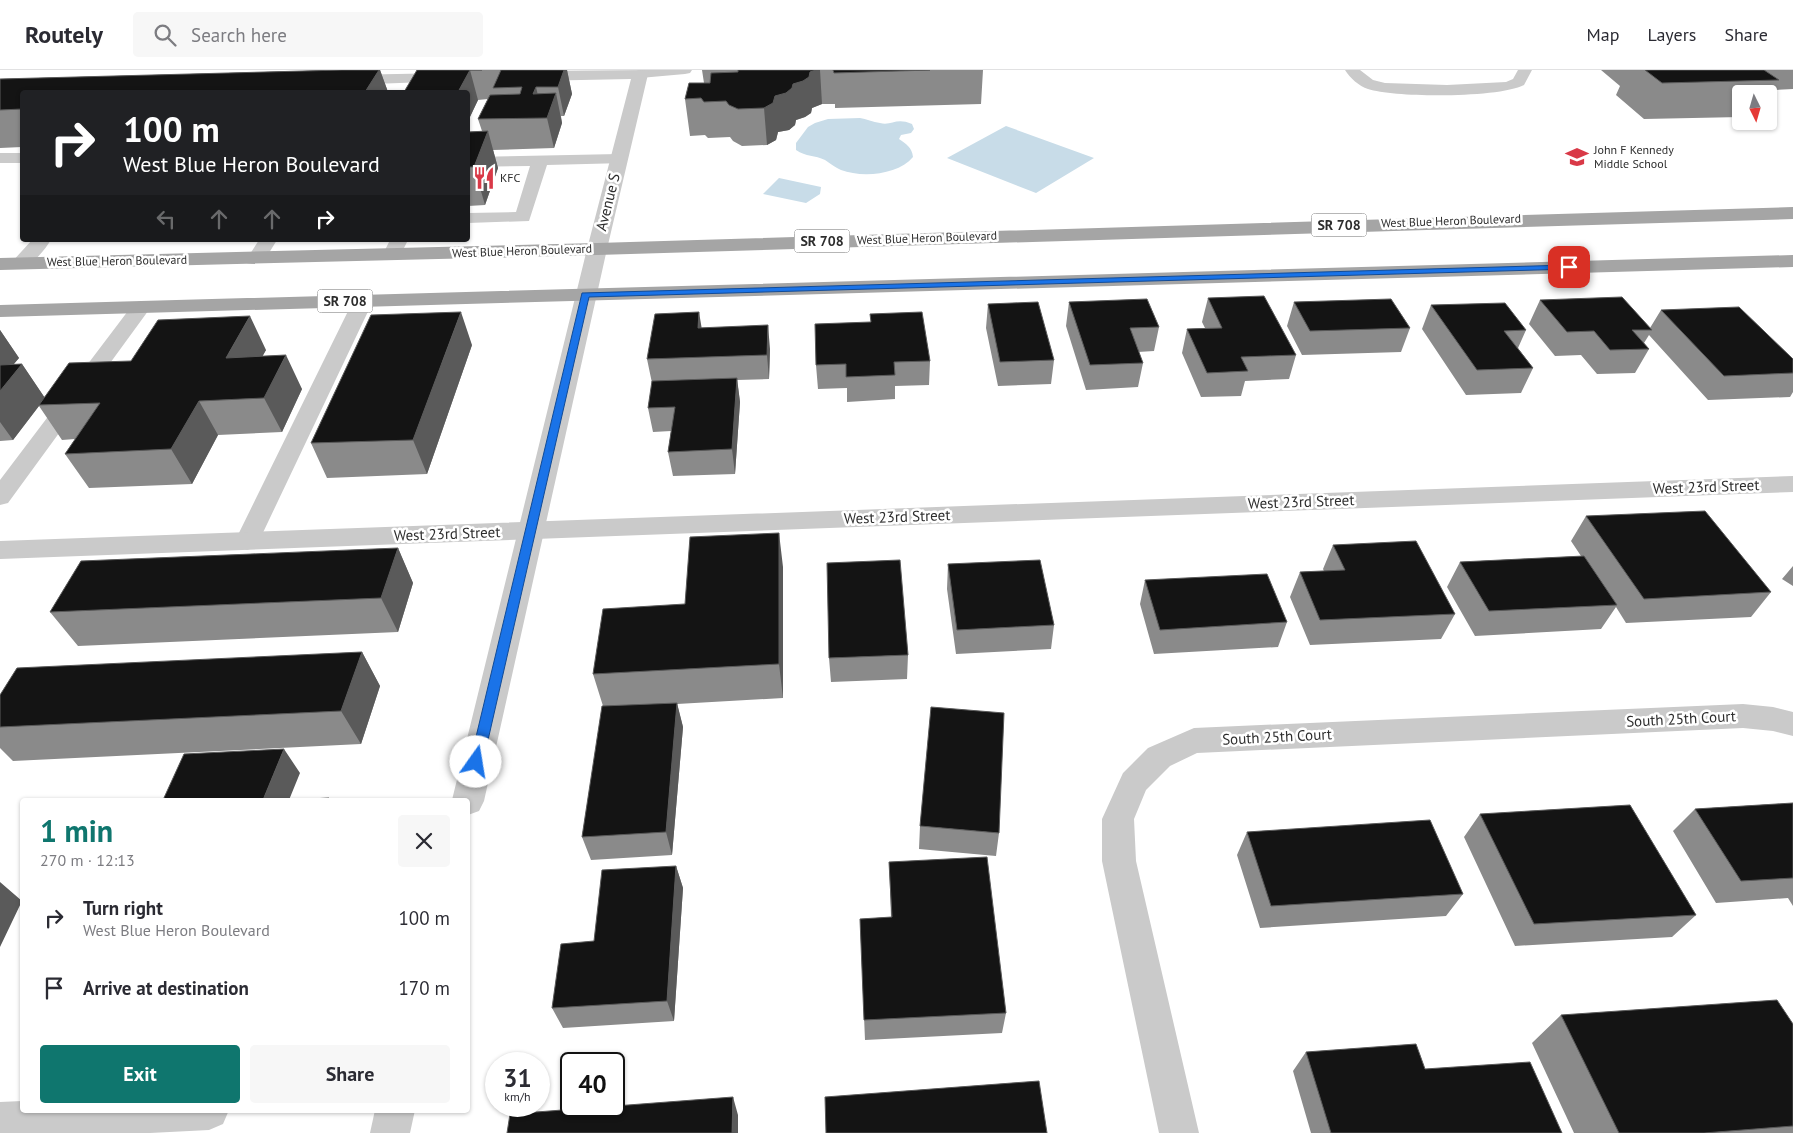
<!DOCTYPE html>
<meta charset="utf-8">
<style>
body{margin:0;font-family:"PT Sans",sans-serif;background:#f7f7f7;color:#2b2b33;height:100vh;display:flex;flex-direction:column;font-size:19px;white-space:nowrap}
*{box-sizing:border-box;margin:0}
p{font-size:16px;color:#7c7c81}
.icon{flex:none;width:28px;height:28px;fill:none;stroke:currentColor;stroke-width:2;stroke-linecap:round;stroke-linejoin:round}
.map{position:relative;flex:1;overflow:hidden}
.drawer{position:absolute;left:20px;top:728px;width:450px;height:315px;display:flex;flex-direction:column;background:#fff;border-radius:5px;box-shadow:0 1px 4px #0004}
.drawer>*{flex:none}
.top-card{position:absolute;left:20px;top:20px;width:450px;height:152px;border-radius:5px;box-shadow:0 1px 4px #0004;background:#202124;color:#fff;overflow:hidden}
.needle{width:32px;rotate:175deg}
.tools{position:absolute;left:1732px;top:15px;display:grid;gap:10px}
.tools a{display:grid;place-items:center;width:45px;height:45px;border-radius:5px;background:#fff;box-shadow:0 1px 4px #0004;font-size:25px}
.speed{position:absolute;left:485px;top:982px;display:flex;gap:10px;font-size:25px;font-weight:700;text-align:center}
.speed>*{display:grid;place-content:center;width:65px;height:65px;border-radius:50%;background:#fff;box-shadow:0 1px 4px #0004;line-height:1}
.speed small{font-size:12px;font-weight:400}
.speed .limit{border:2px solid #111;border-radius:8px;background:#fff;color:#111}
.pin{position:absolute;display:grid;place-items:center;width:42px;height:42px;color:#fff;margin:-21px;border-radius:10px;box-shadow:0 2px 8px #0006}
.me{position:absolute;width:55px;margin:-28px;rotate:13deg;stroke-linejoin:round;filter:drop-shadow(0 0 4px #0008)}
.turn{display:flex;align-items:center;gap:18px;height:105px;padding:0 20px;font-size:22px}
.turn .icon{width:65px;height:65px;stroke-width:2.5}
.turn b{display:block;font-size:35px;line-height:42px}
.lanes{display:flex;align-items:center;height:48px;padding:0 20px;background:#0003;justify-content:center;gap:25px;direction:ltr}
.lanes .off{opacity:.35}
.round{display:grid;place-items:center;flex:none;width:52px;height:52px;border-radius:5px;background:#f7f7f7}
.head{display:flex;align-items:center;justify-content:space-between;height:85px;padding:0 20px}
h1{font-size:30px;font-weight:800;line-height:38px;color:#0f766e}
.cta{display:flex;gap:10px;margin-top:auto;padding:10px 20px}
.cta a{flex:1;height:58px;border-radius:5px;background:#0f766e;color:#fff;font-size:20px;font-weight:800;line-height:58px;text-align:center}
.cta a+a{background:#f7f7f7;color:#2b2b33}
ul{padding:0;list-style:none}
li{display:flex;align-items:center;gap:15px;height:70px;padding:0 20px}
li div{flex:1}
li b{display:block;font-size:19px}
li em{font-style:normal}
header{display:flex;align-items:center;gap:30px;box-sizing:border-box;height:70px;padding:0 25px;background:#fff;border-bottom:1px solid #e1e1e2}
header strong{font-size:24px}
nav{display:flex;gap:28px;margin-inline-start:auto;font-size:18px}
.search{width:350px;height:45px;background:#f7f7f7;display:flex;align-items:center;gap:12px;box-sizing:border-box;padding:0 18px;border-radius:5px;color:#7c7c81;font-size:19px}
.map>svg:first-child{display:block}
.water{fill:#c8dce8}
.lines{fill:none;stroke-linecap:round;stroke-linejoin:round}
.service{fill:#cacaca;fill-rule:evenodd}
.minor{fill:#cacaca;fill-rule:evenodd}
.tertiary{fill:#cacaca;fill-rule:evenodd}
.primary{fill:#a5a5a5;fill-rule:evenodd}
.wall{fill:#8a8a8a}
.shaded-wall{fill:#5a5a5a}
.building{fill:#141414;stroke:#5a5a5a}
.route{fill:#1a73e8;stroke:#114b97}
.labels{text-anchor:middle;stroke-width:5;stroke-linejoin:round;paint-order:stroke}
.far-poi-label{font-size:12px;fill:#2d2d2d;stroke:#fff;text-anchor:start}
.far-street-label{font-size:12px;fill:#2d2d2d;stroke:#fff}
.shield{fill:#fff;stroke:#6c6c6c;stroke-width:1}
.shield-label{font-size:14px;font-weight:bold;fill:#2d2d2d}
.street-label{font-size:15px;fill:#2d2d2d;stroke:#fff}
</style>
<header>
<strong>Routely</strong>
<div class="search"><svg class="icon" aria-label="search" viewBox="0 0 24 24"><circle cx="10" cy="10" r="6"/><path d="M15 15l6 6"/></svg>Search here</div>
<nav><a>Map</a><a>Layers</a><a>Share</a></nav>
</header>
<div class="map">
<svg width="1793" height="1063" viewBox="0 0 1793 1063">
<rect width="100%" height="100%" fill="#fff"/>
<!-- water -->
<path class="water" d="M860 48C866 49 873 52 880 53 892 56 896 47 912 54L914 59 911 63 901 65 899 69C906 74 912 77 913 87 898 105 862 108 841 100 834 97 830 93 825 90 815 85 806 87 796 80V73L808 57 815 53 828 49Z
M1006 56 1094 88 1036 123 947 88Z
M779 108 821 117 820 124 806 133 763 124Z"/>
<g class="lines">
<!-- service -->
<path class="service" d="M638 0H692L690 3 685 4 640 8 635 7 633 4Z
M1345 0H1360L1373 10 1385 13 1447 15 1506 12 1513 9 1518 0H1532L1524 15C1499 28 1396 28 1368 19 1359 16 1350 8 1345 0Z
M0 83H22V93H0Z
M619 84 625 85 627 89 625 93 547 95 529 151 468 153V143L516 142 530 96 468 97V87Z
M32 170H51C43 182 29 201 13 197L11 193Z
M259 170H277L264 191 257 193 250 191 248 187Z
M390 170H408L399 188 392 190 385 188 383 184Z
M363 225 370 227 373 231 259 471 256 477 247 480 238 477 235 471 353 231 356 227Z
M141 231 148 233 151 237 8 433 0 435V410L134 233Z"/>
<!-- minor -->
<path class="minor" d="M649 0 607 179 604 183 597 185 590 183 587 179 631 9 531 11 526 9 523 6 526 3 531 1Z
M448 3 453 5 456 8 453 11 346 15 340 13 338 10 340 7 346 5Z
M1793 406V422L0 489V471Z
M1743 634 1773 637 1793 642V666L1773 661 1743 658 1197 683 1170 696 1146 720 1134 749 1136 791 1199 1063H1159L1102 791V749L1123 703 1148 678 1194 658Z
M22 1031V1040H229L223 1054 209 1060 150 1063H0V1032Z"/>
<!-- tertiary -->
<path class="tertiary" d="M597 173 604 175 607 179 484 731 479 741 468 745V730H452L587 179 590 175Z
M375 1040H415L410 1063H370Z"/>
<!-- primary -->
<path class="primary" d="M1793 137V149L597 185 0 200V188L597 173Z
M1793 185V197L0 247V235Z"/>
</g>
<!-- wall -->
<path class="wall" d="M342 0H380L388 22H22V77L0 78V9Z
M417 0H567L572 24 564 46H561L562 53 554 78 493 80 498 98 485 135 468 136V62L482 61 478 49 488 29 478 30 468 51V22Z
M702 0H983L981 34 835 38V34H822L812 38 811 43 805 47 796 50 795 55 789 60 778 62 776 70 767 75 742 76 733 71 730 67 708 68 705 65 690 66 685 29 704 13Z
M1601 0H1793V19L1773 20 1769 28V24H1741V47L1644 49 1616 25 1620 16Z
M1208 228 1296 285 1289 309 1245 311 1241 326 1201 327 1182 283 1187 259 1205 258 1202 252Z
M1540 230 1650 258 1661 240 1793 289V322L1790 327 1708 330 1649 265 1644 273 1649 279 1635 303 1597 304 1581 285 1555 286 1529 254Z
M1069 232 1159 257 1154 281 1138 282 1143 293 1138 317 1086 320 1066 256Z
M1294 232 1410 258 1401 282 1302 285 1287 256Z
M988 234 1054 290 1051 314 998 316 986 258Z
M1431 235 1526 260 1518 278 1533 298 1521 323 1466 325 1422 259Z
M871 252 930 291 929 315 895 316V329L847 332V318L818 319 816 295Z
M0 260 19 288 13 294H22L44 327 131 291 266 280 262 286 302 319 282 362 218 365 192 414 89 418 65 384 75 369 62 370 39 336 13 370 0 371Z
M472 275 427 404 327 408 311 373Z
M770 279 769 309 737 310 740 332 735 404 673 406 668 382 671 361 653 362 648 338 652 313 647 289Z
M1586 446 1771 522 1751 547 1626 553 1616 537 1601 559 1475 566 1447 517 1460 492 1581 486 1571 471Z
M1333 475 1455 544 1441 569 1310 575 1290 527 1300 502 1324 501 1323 499Z
M398 478 413 513 398 562 78 576 50 542Z
M948 494 1054 555 1051 579 956 584 947 519Z
M1793 496V516L1782 509Z
M783 497V628L677 634 683 657 672 785 591 790 582 767 603 636 593 604 685 534Z
M1145 510 1287 552 1278 577 1154 584 1140 534Z
M362 582 380 616 361 674 13 691 0 678V625Z
M908 585 907 609 831 612 829 588Z
M1793 733V836L1788 828 1716 833 1673 761 1695 739Z
M1480 744 1696 845 1672 867 1515 876 1464 767Z
M920 756 999 763 996 786 919 779Z
M1247 762 1463 824 1446 846 1260 858 1237 785Z
M889 792 1006 943 1002 963 865 970 860 849 891 847Z
M676 796 683 818 674 951 563 958 552 938 594 871Z
M1561 945 1793 954V1063H1574L1532 973Z
M1306 982 1562 1063H1311L1293 1001Z"/>
<!-- shaded-wall -->
<path class="shaded-wall" d="M379 0H380L388 22H365Z
M470 0 478 30 468 51V22H458Z
M564 0H567L572 24 564 46 558 17Z
M816 0H820L822 34 812 38 811 43 805 47 796 50 795 55 789 60 778 62 776 70 767 75 764 38 775 26 810 2Z
M536 17 543 47 533 24Z
M556 23 562 53 554 78 547 48Z
M488 61 498 98 485 135 474 97Z
M461 242 472 275 427 404 413 370Z
M699 242 703 266 698 258Z
M250 246 266 280 243 322 226 288Z
M768 255 770 279 769 309 767 285Z
M0 260 19 288 0 311Z
M286 285 302 319 282 362 264 328Z
M22 294 45 328 13 370 0 352V321Z
M737 308 740 332 735 404 732 379Z
M199 331 218 365 192 414 171 379Z
M779 463 783 497V628L779 594Z
M398 478 413 513 398 562 381 528Z
M362 582 380 616 361 674 341 641Z
M677 633 683 657 672 785 666 762Z
M284 679 300 703 289 730H263Z
M676 796 683 818 674 951 667 931Z
M0 812 22 831 0 877Z
M733 1027 738 1045V1063H732Z"/>
<!-- building -->
<path class="building" d="M342 0H379L365 22H22V39L0 40V9Z
M417 0H482H470L458 22H404Z
M501 0H564L558 17H536L533 24 556 23 547 48 478 49 490 25 520 24 522 17 493 18Z
M738 0H816L810 2 809 7 803 11 793 14 792 18 786 23 775 26 773 33 764 38 738 39 729 35 726 31 704 32 701 28 685 29 689 13H710L711 3 738 2Z
M833 0H930L834 3Z
M1645 0H1764L1779 10 1662 13Z
M488 61 474 97H468V62Z
M1264 226 1296 285 1241 287 1248 301 1207 303 1187 259 1222 258 1208 228Z
M1622 227 1652 260H1632L1649 279 1610 280 1594 261 1567 262 1540 230Z
M1147 229 1159 257 1130 258 1143 293 1090 295 1069 232Z
M1391 229 1410 258 1310 261 1294 232Z
M1038 232 1054 290 1000 292 988 234Z
M1505 233 1526 260 1504 261 1533 298 1477 300 1431 235Z
M1739 237 1793 289V303L1724 306 1661 240Z
M461 242 413 370 311 373 371 245Z
M699 242 698 258 768 255 767 285 647 289 655 244Z
M922 242 930 291 894 292 895 305 846 307V294L816 295 815 254 871 252 870 244Z
M250 246 226 288 286 285 264 328 199 331 171 379 65 384 100 333 39 335 69 293 131 291 158 250Z
M22 294 0 321V295Z
M737 308 732 379 668 382 675 337 648 338 652 311Z
M1705 441 1771 522 1644 529 1586 446Z
M779 463V594L593 604 603 539 685 534 690 467Z
M1416 471 1455 544 1320 550 1300 502 1345 500 1333 475Z
M398 478 381 528 50 542 81 491Z
M1584 486 1617 535 1489 541 1460 492Z
M900 490 908 585 829 588 827 493Z
M1040 490 1054 555 957 560 948 494Z
M1267 504 1287 552 1160 560 1145 510Z
M362 582 341 641 0 657V625L17 598Z
M677 633 666 762 582 767 602 636Z
M931 637 1004 643 999 763 920 756Z
M284 679 263 730H163L184 684Z
M329 728 328 730H293Z
M1793 733V808L1741 811 1695 739Z
M1630 735 1696 845 1534 854 1480 744Z
M1430 750 1463 824 1271 836 1247 762Z
M987 787 1006 943 864 950 860 849 892 847 889 792Z
M676 796 667 931 552 938 561 874 594 871 602 800Z
M1777 930 1793 954V1056L1704 1063H1619L1561 945Z
M1416 974 1425 999 1530 992 1562 1063H1331L1306 982Z
M1039 1011 1047 1063H826L825 1027Z
M733 1027 732 1063H507L510 1044Z"/>
<!-- route -->
<path class="route" d="M1569 195H1572V199L589 227 483 692 481 696 476 698 472 696 470 692 582 223Z"/>
<!-- icons -->
<defs>
<symbol id="school-bare" viewBox="-9 -9 18 18"><path d="M0-5L7-2L0 1L-7-2ZM-4 1L0 2.5L4 1V4Q0 6-4 4Z" fill="#d93947" stroke="#fff" stroke-width="2.5" paint-order="stroke"/></symbol>
<symbol id="restaurant-bare" viewBox="-9 -9 18 18"><path d="M-5-6h1v4h1v-4h1v4h1v-4h1v5L-1.5 .5V6h-2V.5L-5-1ZM5-6V6H3V1.5H1.5Q1.5-4 5-6Z" fill="#d93947" stroke="#fff" stroke-width="2.5" paint-order="stroke"/></symbol>
</defs>
<g fill-rule="evenodd">
<use href="#school-bare" x="1561" y="71" width="32" height="32"/>
<use href="#restaurant-bare" x="468" y="92" width="32" height="32"/>
</g>
<g class="labels">
<!-- far-poi labels -->
<g class="far-poi-label">
<text x="1594" y="84">John F Kennedy<tspan x="1594" dy="14">Middle School</tspan></text>
<text x="500" y="112">KFC</text>
</g>
<!-- far-street labels -->
<g class="far-street-label">
<text transform="translate(1451 151) rotate(-2)" y="4">West Blue Heron Boulevard</text>
<text transform="translate(927 168) rotate(-2)" y="4">West Blue Heron Boulevard</text>
<text transform="translate(522 181) rotate(-2)" y="4">West Blue Heron Boulevard</text>
<text transform="translate(117 191) rotate(-1)" y="4">West Blue Heron Boulevard</text>
</g>
<!-- shield labels -->
<g class="shield">
<rect x="1311.5" y="143.5" width="55" height="23" rx="4"/>
<rect x="794.5" y="159.5" width="55" height="23" rx="4"/>
<rect x="317.5" y="219.5" width="55" height="23" rx="4"/>
</g>
<g class="shield-label">
<text x="1339" y="160">SR 708</text>
<text x="822" y="176">SR 708</text>
<text x="345" y="236">SR 708</text>
</g>
<!-- street labels -->
<g class="street-label">
<text transform="translate(608 132) rotate(-76)" y="5">Avenue S</text>
<text transform="translate(1706 417) rotate(-2)" y="5">West 23rd Street</text>
<text transform="translate(1301 432) rotate(-2)" y="5">West 23rd Street</text>
<text transform="translate(897 447) rotate(-2)" y="5">West 23rd Street</text>
<text transform="translate(447 464) rotate(-2)" y="5">West 23rd Street</text>
<text transform="translate(1681 649) rotate(-3)" y="5">South 25th Court</text>
<text transform="translate(1277 667) rotate(-3)" y="5">South 25th Court</text>
</g>
</g>
</svg>
<div class="tools">
<a><svg class="needle" viewBox="-14 -14 28 28"><path d="M0-13l5 13h-10z" fill="#e53935"/><path d="M0 13l5-13h-10z" fill="#7c7c81"/></svg></a>
</div>
<div class="speed"><div>31<small>km/h</small></div><div class="limit">40</div></div>
<div class="pin" style="left:1569px;top:197px;background:#d93025"><svg class="icon" aria-label="arrive" viewBox="0 0 24 24"><path d="M6 21V4h12l-3 4 3 4H6"/></svg></div>
<svg class="me" style="left:476px;top:692px" viewBox="-20 -20 40 40"><circle r="19" fill="#fff"/><path d="M0-13L10 11 0 6-10 11z" fill="#1a73e8"/></svg>
<div class="top-card">
<div class="turn"><svg class="icon" aria-label="right" viewBox="0 0 24 24"><path d="M7 20v-9h11M14 6l5 5-5 5"/></svg><div><b>100 m</b>West Blue Heron Boulevard</div></div>
<div class="lanes"><svg class="icon off" aria-label="left" viewBox="0 0 24 24"><path d="M17 20v-9H6M10 6l-5 5 5 5"/></svg><svg class="icon off" aria-label="ahead" viewBox="0 0 24 24"><path d="M12 20V5M6 11l6-6 6 6"/></svg><svg class="icon off" aria-label="ahead" viewBox="0 0 24 24"><path d="M12 20V5M6 11l6-6 6 6"/></svg><svg class="icon" aria-label="right" viewBox="0 0 24 24"><path d="M7 20v-9h11M14 6l5 5-5 5"/></svg></div>
</div>
<section class="drawer">
<div class="head"><div><h1>1 min</h1><p>270 m · 12:13</p></div><a class="round"><svg class="icon" aria-label="close" viewBox="0 0 24 24"><path d="M6 6l12 12M18 6L6 18"/></svg></a></div>
<ul>
<li><svg class="icon" aria-label="right" viewBox="0 0 24 24"><path d="M7 20v-9h11M14 6l5 5-5 5"/></svg><div><b>Turn right</b><p>West Blue Heron Boulevard</p></div><em>100 m</em></li>
<li><svg class="icon" aria-label="arrive" viewBox="0 0 24 24"><path d="M6 21V4h12l-3 4 3 4H6"/></svg><div><b>Arrive at destination</b></div><em>170 m</em></li>
</ul>
<div class="cta"><a>Exit</a><a>Share</a></div>
</section>
</div>
